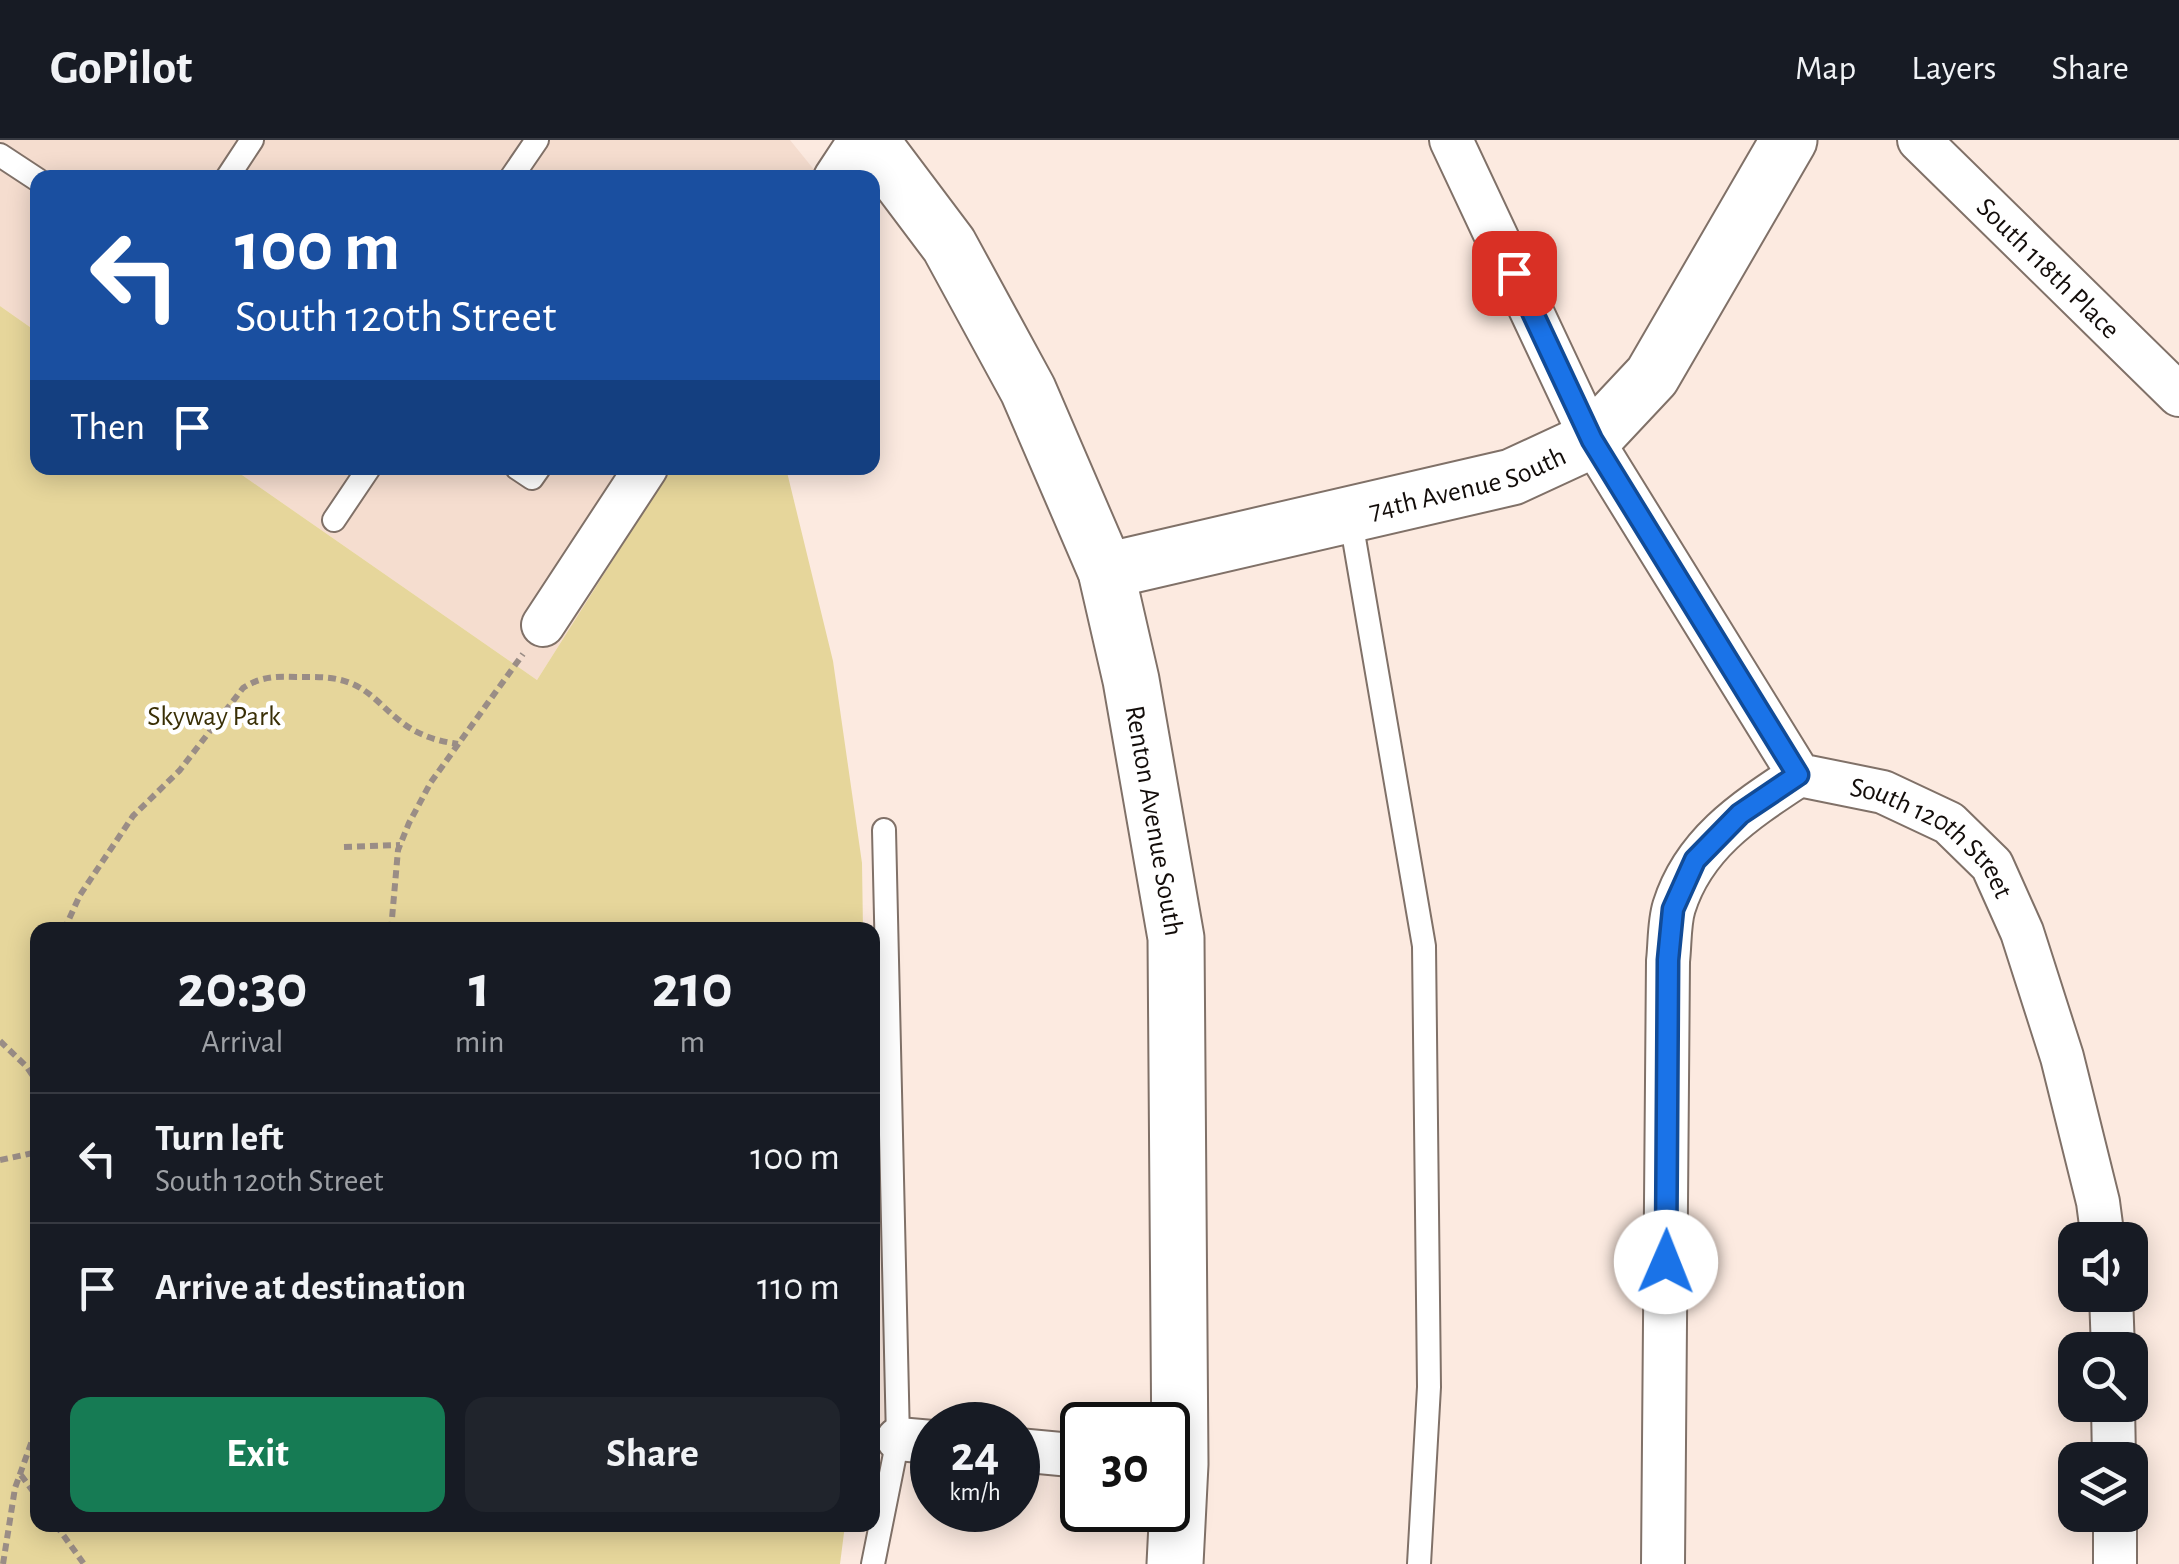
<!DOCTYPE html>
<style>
body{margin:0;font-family:"Alegreya Sans",sans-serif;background:#20242c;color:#f1f3f6;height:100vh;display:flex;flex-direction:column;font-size:38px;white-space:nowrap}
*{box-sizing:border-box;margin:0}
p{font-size:32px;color:#9ea1a6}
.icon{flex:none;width:55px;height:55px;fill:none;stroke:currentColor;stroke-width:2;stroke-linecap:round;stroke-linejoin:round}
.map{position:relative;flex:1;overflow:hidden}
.sheet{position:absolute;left:30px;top:782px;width:850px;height:610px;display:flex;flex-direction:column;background:#171b24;border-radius:20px;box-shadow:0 5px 25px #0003}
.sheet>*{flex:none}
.top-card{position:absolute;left:30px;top:30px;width:850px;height:305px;border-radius:20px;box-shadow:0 5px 25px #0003;background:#1a4fa0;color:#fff;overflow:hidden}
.controls{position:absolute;left:2058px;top:1082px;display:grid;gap:20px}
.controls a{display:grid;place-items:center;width:90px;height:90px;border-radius:20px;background:#171b24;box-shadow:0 5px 25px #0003;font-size:50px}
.speed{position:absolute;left:910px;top:1262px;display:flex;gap:20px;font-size:50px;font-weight:700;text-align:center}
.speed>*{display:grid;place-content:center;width:130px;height:130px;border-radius:50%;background:#171b24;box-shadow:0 5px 25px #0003;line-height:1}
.speed small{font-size:25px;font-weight:400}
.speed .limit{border:5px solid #111;border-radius:15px;background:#fff;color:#111}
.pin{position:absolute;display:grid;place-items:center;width:85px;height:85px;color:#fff;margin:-42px;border-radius:20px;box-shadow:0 5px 15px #0006}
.me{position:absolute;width:110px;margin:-55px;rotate:1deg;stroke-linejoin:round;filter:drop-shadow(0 0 8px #0008)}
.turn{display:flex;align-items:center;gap:35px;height:210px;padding:0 40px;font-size:45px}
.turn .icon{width:130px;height:130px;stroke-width:2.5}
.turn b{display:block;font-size:70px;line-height:85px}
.then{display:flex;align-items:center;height:95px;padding:0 40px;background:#0003;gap:20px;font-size:38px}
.eta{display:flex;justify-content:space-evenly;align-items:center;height:170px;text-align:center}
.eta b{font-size:60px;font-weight:600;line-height:70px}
.button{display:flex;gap:20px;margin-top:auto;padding:20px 40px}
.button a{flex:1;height:115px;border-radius:20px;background:#167b54;color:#fff;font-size:40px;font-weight:600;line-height:115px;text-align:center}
.button a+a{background:#20242c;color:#f1f3f6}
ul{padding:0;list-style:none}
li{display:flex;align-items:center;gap:30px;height:130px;padding:0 40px;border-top:2px solid #363941}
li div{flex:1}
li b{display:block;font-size:38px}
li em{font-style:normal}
header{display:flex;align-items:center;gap:60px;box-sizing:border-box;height:140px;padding:0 50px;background:#171b24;border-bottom:2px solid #363941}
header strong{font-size:48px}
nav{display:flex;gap:55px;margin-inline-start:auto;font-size:35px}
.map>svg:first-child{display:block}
.built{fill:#f5ddcf}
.green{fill:#e6d69b}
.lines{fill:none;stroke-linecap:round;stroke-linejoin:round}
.lane-casing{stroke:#807168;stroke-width:26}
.street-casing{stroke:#807168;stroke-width:46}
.secondary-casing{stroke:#807168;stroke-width:59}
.path{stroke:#9a8d86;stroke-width:6;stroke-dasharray:8 5;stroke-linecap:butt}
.lane{stroke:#fff;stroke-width:22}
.street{stroke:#fff;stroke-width:42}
.secondary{stroke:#fff;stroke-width:55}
.route-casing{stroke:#114b97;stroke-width:25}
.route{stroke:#1a73e8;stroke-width:18}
.labels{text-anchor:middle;stroke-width:9;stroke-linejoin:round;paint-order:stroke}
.street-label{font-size:28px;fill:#130d0a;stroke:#fff}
.park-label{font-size:28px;fill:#392f06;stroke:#fff}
</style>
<header>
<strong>GoPilot</strong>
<nav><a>Map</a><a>Layers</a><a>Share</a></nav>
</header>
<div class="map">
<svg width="2179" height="1424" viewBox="0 0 2179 1424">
<rect width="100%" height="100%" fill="#fceae0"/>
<!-- built -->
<path class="built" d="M0 0H790L820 37 38 38 37 192 0 166Z
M232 328H671L537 540Z"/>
<!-- green -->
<path class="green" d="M0 166 37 192 38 328H232L537 540 671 328H786L833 521 862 723 863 790H38V1385H845L840 1424H0Z"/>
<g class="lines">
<defs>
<path id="lane" d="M0 15 38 40
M227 38 252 0
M511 38 537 0
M517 328 532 338 539 328
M1350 375 1424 806 1429 1247 1419 1424
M334 380 369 328
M873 1424 898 1299 884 690"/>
<g id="street">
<path id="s1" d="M1451 0 1592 300 1799 635 1883 652 1949 683 1992 725 2022 792 2062 917 2098 1062 2103 1100"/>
<path id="s2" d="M1919 0 2179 255"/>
<path d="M835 38 860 0"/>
<path d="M543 485 646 328"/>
<path d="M2111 1155 2113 1210"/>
<path d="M2113 1265 2114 1320"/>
<path d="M898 1299 932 1302"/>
<path d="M1018 1310 1082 1316"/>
<path d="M2115 1375V1424"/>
<path d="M1663 1424 1668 821C1670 804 1669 783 1674 767 1694 703 1746 670 1799 635"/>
</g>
<g id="secondary">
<path id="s3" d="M870 0 949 105 1028 250 1106 431 1131 540 1176 798 1180 1324 1175 1424"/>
<path id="s4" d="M1106 431 1512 337 1592 300 1652 236 1789 0"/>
</g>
</defs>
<!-- lane casing -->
<use href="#lane" class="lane-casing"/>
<!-- street casing -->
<use href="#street" class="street-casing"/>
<!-- secondary casing -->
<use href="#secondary" class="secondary-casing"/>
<!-- path -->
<path class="path" d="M344 707 400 705
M325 785 339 790
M64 790 80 755 133 676 180 630 243 548C260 537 275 536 296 537 314 537 333 536 350 543 371 551 383 568 400 581 417 595 437 601 458 604
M391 790 398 710 409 683 431 642 523 514
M0 901 26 926 38 943
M0 1020 38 1012
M21 1335 38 1358
M56 1385 84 1424
M3 1424 15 1348 38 1284"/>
<!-- lane -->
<use href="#lane" class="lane"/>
<!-- street -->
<use href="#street" class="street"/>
<!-- secondary -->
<use href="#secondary" class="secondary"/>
</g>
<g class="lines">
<defs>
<path id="route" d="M1514 133 1592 300 1798 635 1740 674 1695 720 1673 769 1668 820 1666 1122"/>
</defs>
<!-- route casing -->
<use href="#route" class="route-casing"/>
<!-- route -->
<use href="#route" class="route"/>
</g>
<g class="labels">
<!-- street labels -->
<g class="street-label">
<text dy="10" stroke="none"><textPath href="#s2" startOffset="182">South 118th Place</textPath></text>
<text dy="10" stroke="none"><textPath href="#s4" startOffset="372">74th Avenue South</textPath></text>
<text dy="10" stroke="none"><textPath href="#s3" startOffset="748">Renton Avenue South</textPath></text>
<text dy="10" stroke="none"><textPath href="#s1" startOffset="878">South 120th Street</textPath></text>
</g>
<!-- park labels -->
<g class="park-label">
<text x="214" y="585">Skyway Park</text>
</g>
</g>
</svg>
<div class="controls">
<a><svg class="icon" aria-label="sound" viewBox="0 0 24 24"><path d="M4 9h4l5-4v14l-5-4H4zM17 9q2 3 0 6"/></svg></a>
<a><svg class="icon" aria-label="search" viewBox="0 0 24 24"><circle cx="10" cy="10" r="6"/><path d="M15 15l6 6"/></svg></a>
<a><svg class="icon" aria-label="layers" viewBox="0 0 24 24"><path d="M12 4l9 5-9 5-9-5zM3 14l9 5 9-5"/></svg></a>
</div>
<div class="speed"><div>24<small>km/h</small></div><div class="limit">30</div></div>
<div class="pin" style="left:1514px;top:133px;background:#d93025"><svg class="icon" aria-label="arrive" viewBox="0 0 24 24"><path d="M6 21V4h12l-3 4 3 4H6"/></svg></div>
<svg class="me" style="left:1666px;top:1122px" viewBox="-20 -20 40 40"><circle r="19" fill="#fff"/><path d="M0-13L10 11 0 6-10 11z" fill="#1a73e8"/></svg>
<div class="top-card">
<div class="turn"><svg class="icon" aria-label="left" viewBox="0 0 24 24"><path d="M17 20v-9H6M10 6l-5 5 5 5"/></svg><div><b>100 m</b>South 120th Street</div></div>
<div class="then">Then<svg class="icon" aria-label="arrive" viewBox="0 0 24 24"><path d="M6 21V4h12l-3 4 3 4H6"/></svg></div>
</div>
<section class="sheet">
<div class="eta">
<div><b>20:30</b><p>Arrival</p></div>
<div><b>1</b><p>min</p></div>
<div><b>210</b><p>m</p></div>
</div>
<ul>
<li><svg class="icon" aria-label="left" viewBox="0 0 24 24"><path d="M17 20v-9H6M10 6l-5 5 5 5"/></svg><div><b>Turn left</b><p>South 120th Street</p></div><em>100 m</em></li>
<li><svg class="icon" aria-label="arrive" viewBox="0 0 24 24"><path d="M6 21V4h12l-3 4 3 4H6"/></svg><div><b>Arrive at destination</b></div><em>110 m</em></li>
</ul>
<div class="button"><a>Exit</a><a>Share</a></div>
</section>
</div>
